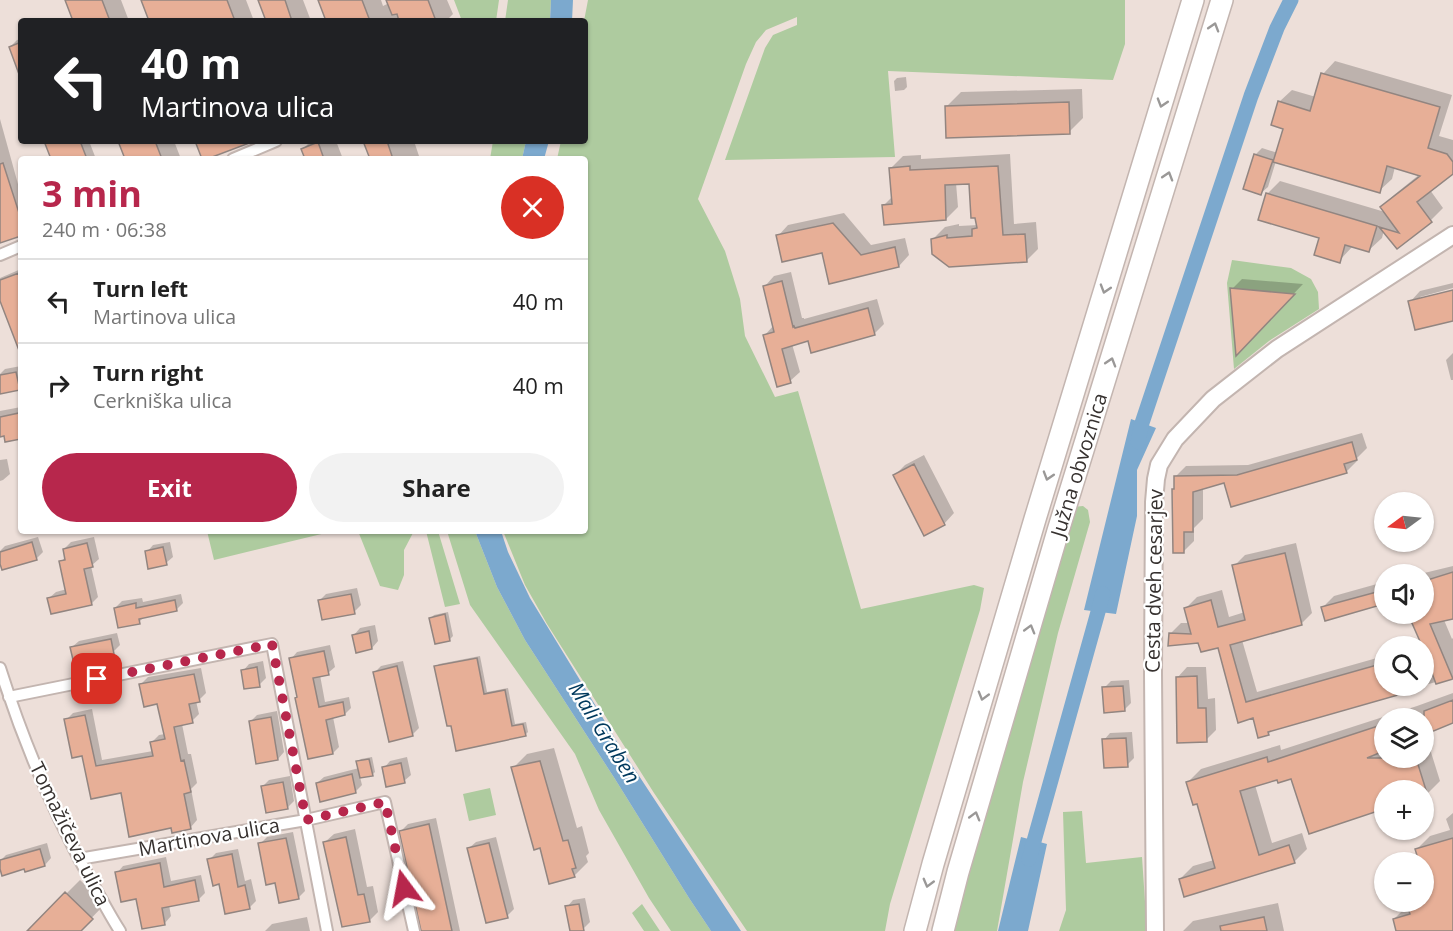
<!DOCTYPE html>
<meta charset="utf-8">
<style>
body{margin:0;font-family:"Open Sans",sans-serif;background:#f2f2f2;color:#222;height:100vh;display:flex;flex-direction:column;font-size:22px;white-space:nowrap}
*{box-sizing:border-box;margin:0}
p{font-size:20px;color:#767676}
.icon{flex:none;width:33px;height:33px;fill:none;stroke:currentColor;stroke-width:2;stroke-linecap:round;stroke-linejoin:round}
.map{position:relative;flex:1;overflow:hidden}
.panel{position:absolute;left:18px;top:156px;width:570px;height:378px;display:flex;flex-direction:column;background:#fff;border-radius:6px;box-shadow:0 2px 4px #0004}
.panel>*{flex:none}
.hud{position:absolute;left:18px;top:18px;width:570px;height:126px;border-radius:6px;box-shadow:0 2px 4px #0004;background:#202124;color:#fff;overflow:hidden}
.needle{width:39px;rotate:255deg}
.buttons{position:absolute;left:1374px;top:492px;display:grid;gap:12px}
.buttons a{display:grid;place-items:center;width:60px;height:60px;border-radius:50%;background:#fff;box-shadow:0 2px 4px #0004;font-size:30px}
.pin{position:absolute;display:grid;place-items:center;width:51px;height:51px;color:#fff;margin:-26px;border-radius:12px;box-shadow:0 3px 9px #0006}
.me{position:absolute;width:66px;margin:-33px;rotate:347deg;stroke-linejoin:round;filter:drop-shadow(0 0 4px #0008)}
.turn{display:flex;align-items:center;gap:21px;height:126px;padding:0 24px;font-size:27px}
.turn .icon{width:78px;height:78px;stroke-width:2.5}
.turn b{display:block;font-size:42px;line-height:51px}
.round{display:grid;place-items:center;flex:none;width:63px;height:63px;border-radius:32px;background:#f2f2f2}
.headline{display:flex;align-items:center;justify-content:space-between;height:102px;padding:0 24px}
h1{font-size:36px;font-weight:700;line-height:45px;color:#b7274c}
.button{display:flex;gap:12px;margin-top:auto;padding:12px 24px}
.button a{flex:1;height:69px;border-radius:36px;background:#b7274c;color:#fff;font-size:24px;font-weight:700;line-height:69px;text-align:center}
.button a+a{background:#f2f2f2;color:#222}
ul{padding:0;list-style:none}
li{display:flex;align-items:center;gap:18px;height:84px;padding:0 24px;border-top:2px solid #e0e0e0}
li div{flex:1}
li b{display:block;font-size:22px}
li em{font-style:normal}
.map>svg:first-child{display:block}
.green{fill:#aecb9f}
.water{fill:#7ca9ce}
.shadow{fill:#0003;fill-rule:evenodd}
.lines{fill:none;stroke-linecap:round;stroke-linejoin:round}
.canal{stroke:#7ca9ce;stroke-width:15}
.building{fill:#e7af97;stroke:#928580;stroke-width:1.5}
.street-casing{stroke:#c3b5b0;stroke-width:14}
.secondary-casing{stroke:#c3b5b0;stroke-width:20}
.highway-casing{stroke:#c3b5b0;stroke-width:24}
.street{stroke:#fff;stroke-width:10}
.secondary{stroke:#fff;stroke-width:16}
.highway{stroke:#fff;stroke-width:21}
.oneway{stroke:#9a9897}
.route{stroke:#b7274c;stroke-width:10;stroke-dasharray:0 18}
.labels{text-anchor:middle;stroke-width:4.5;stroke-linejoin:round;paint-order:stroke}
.street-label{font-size:20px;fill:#36312f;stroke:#fff}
.water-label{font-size:21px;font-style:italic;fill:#00395d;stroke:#fff}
</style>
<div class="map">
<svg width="1453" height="931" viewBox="0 0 1453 931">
<rect width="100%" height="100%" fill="#eddfd9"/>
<!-- green -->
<path class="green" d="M454 0H499L496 21H462Z
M508 0H551L550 21H505Z
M588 0H1125V44L1113 80 888 71 895 157 725 160 765 48 773 35 797 25V17L766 30 756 42 746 64 698 199 725 251 740 299 745 336 775 397 798 391 861 609 974 585 984 588 980 610 890 904 885 931H747L654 793 547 624 525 585 503 531H585V159H557L561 141H585V21H584Z
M493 141H526L522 159H490Z
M1232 260 1291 268 1311 279 1318 292 1319 309 1269 341 1234 369 1227 283Z
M1083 506 1088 510 1090 522 1058 633 1023 782 997 931H954L967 874 1073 507Z
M207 531H334L214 560Z
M358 531H414L404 550V575L398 590 380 586Z
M426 531H438L460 604 445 607Z
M447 531H475L497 587 525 640 615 779 689 898 711 931H671L649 898 599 810 575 754 470 605Z
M490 788 496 815 469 821 463 794Z
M1082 811 1086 863 1142 857 1147 931H1059L1066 910 1063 812Z
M642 904 660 931H644L632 913Z"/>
<!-- water -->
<path class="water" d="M551 0H573L572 21H550Z
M526 141H549L544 159H522Z
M1131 419 1156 428 1137 470V516L1116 614 1084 610Z
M475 531H501L508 552 530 598 597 708 620 747 741 931H711L689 898 615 779 525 640 497 587Z
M1021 837 1047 844 1028 931H998Z"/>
<!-- shadow -->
<path class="shadow" d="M67 0H121L129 21H75Z
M143 0H246L254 21H151Z
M260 0H303L311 21H268Z
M320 0H381L383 6 389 3 388 0H447L453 14 446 21H327Z
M21 39V76L10 47 17 40Z
M1335 61 1452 95 1439 136 1453 140V172L1430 190 1443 208 1431 220 1397 247 1384 230 1382 238 1368 251 1353 246 1339 261 1321 237 1267 194 1280 181 1385 212 1382 207 1394 195 1420 174 1395 167 1392 179 1379 191 1276 161 1268 187 1261 193 1245 188 1256 154 1262 148 1278 153 1285 128 1279 102 1292 90 1316 97 1323 74Z
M906 77 907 87 904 90 895 91 894 81 897 78Z
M1082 89 1083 118 1069 132 947 106 961 92Z
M0 119 21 195V234L0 242Z
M45 141H89L96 159H52Z
M120 141H174L181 159H127Z
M311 141H336L343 159H307L303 149Z
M365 141H414L420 159H368L370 156Z
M1010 154 1014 224 1036 222 1038 249 1026 261 933 239 945 227 959 224V226L978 225 971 182 956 183 958 207 946 219 884 205 893 196 891 168 903 156 921 155V159Z
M844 213 871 245 905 238 909 255 899 266 823 252 778 236 788 225Z
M21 269V351L0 297V278Z
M791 272 802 318H804V319L877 299 884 324 874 334 809 339 792 344 800 372 790 381 764 336 774 325 765 286 774 276Z
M1242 279 1303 284 1237 353 1232 289Z
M1453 283V288L1420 297V300L1453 292V319L1410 302 1420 291Z
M1453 353V380H1451L1446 360Z
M21 366V388L2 392 0 374 5 369Z
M21 407V438L5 435 0 436V411Z
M1362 433 1367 448 1356 459 1357 461 1346 472 1225 481 1203 487V519L1194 528V541L1184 551 1174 489 1176 487 1175 477 1186 466 1248 465Z
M924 455 954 513 944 524 895 475 905 465Z
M7 459 10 474 3 480 0 481V460Z
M38 537 43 552 36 559H0V551L5 546Z
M94 537 99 559 91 566 98 597 91 604 49 598 56 592 67 589 61 562 66 556 64 549 71 542Z
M170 542 173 557 166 563 147 552 153 545Z
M1296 543 1312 613 1301 624 1242 640 1257 692 1384 656V686H1424V646H1418L1423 645 1410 614H1424V574H1420L1453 566V618L1444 620 1452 639 1453 638V677L1273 729 1268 734 1254 717 1239 721 1219 646 1170 634 1181 623H1190L1186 608 1197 597 1222 590 1229 617 1245 612 1234 566 1245 555Z
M1384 582V603L1326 619 1323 607 1334 596Z
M357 588 361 605 354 612 319 601 326 594Z
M181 594 183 603 176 610 145 616 139 622 115 608 122 601 142 598 143 602Z
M448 612 453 636 450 639 431 618 434 615Z
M375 625 378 641 372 648 354 635 360 628Z
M117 633 120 645 113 652 96 656 93 659 72 647 79 641Z
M330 645 335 667 328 673 320 675 325 702 349 697 351 708 345 714 333 717 339 747 333 753 298 697 291 659 297 652Z
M480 656 487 692 508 688 515 724 526 722 528 732 525 735 457 749 436 667 439 664Z
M263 661 266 678 259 685 243 671 249 664Z
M403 661 419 728 412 735 375 672 381 666Z
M1187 667H1206L1208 699 1215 698 1216 730 1206 740 1177 678Z
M201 668 206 693 199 700 196 701 199 714 192 721 182 724 188 754H191L197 783 191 789 197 820 190 828 172 826 122 791 92 797 83 754 66 720 73 713 92 709 102 760 153 751 152 742 159 735 165 734 159 702 141 684 148 677Z
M1129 680 1131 703 1124 710 1104 688 1111 681Z
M1453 693V722L1425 733 1440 781 1427 794 1424 795V790H1384V808L1310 832 1292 777 1278 778 1255 785 1272 843 1302 833 1307 849 1294 862 1180 879 1193 866 1214 860 1198 802 1188 782 1201 769 1280 745 1281 750 1417 706ZM1384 718H1424V758H1384Z
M277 711 284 752 278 759 250 722 257 715Z
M1132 732 1134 758 1127 765 1104 740 1110 733Z
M554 748 577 828 582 826 589 853 586 856 588 862 574 876 541 847 513 768 527 754Z
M372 757 375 772 372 775 360 777 362 785 355 792 317 783 324 777 359 768 358 762 361 759Z
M407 757 411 775 404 781 384 768 390 761Z
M290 776 294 801 287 808 262 787 269 780Z
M1453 813V931H1398L1394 919 1408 905 1407 902H1424V879L1425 878 1424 862H1420L1416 850 1430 836 1450 830 1446 819Z
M436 818 460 931H422L401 831 408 824Z
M355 829 367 887 373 886 378 912 369 921 325 842 334 834Z
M293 832 305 891 298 898 260 844 267 837Z
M496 837 514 909 507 916 469 848 476 842Z
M47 843 51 858 45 865 0 864V861L6 855Z
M238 849 245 881 251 879 256 901 249 908 220 883 209 860 216 853Z
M166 857 171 881 201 875 205 893 198 900 169 905 171 916 165 923 137 897 117 873 123 866Z
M80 880 105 904 79 931H29Z
M585 898 590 922 583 929 571 931 567 907 573 900Z
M1278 903 1284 931H1183L1193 921Z
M307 917 310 931H265L272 924Z"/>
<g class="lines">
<!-- canal -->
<path class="canal" d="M1138 442 1142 423 1251 96 1277 28 1291 0
M1029 859 1103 594"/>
</g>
<!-- building -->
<path class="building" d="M65 0H102L110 21H73Z
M141 0H227L235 21H149Z
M258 0H285L292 21H266Z
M318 0H362L370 21H326Z
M386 0H428L436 21H399L397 14 392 15Z
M21 42V76L20 77 9 47Z
M1321 73 1440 107 1428 148 1447 154 1453 162V174L1417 202 1432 222 1397 249 1379 227 1399 233 1380 207 1420 176 1387 166 1380 193 1273 162 1283 129 1271 125 1278 101 1310 111Z
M1069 102 1070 134 946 138 945 106Z
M44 141H80L87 159H51Z
M118 141H155L162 159H125Z
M195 141H251L252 142 207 159H202Z
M363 141H387L393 159H370Z
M318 142 324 159H305L301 149Z
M1254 154 1273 160 1261 195 1243 189Z
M3 163 21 219V236L0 243V164Z
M910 166V170L998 166 1003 235 1025 234 1027 262 949 267 932 254 931 239 947 235V238L972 236V229L977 228 975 218H971L969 184 945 185 946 220 884 225 882 205 892 204 889 168Z
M1266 193 1377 226 1369 252 1345 245 1340 263 1314 255 1319 238 1258 220Z
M833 223 861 255 895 247 899 267 829 284 822 253 782 262 776 235Z
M19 273 21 279 20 353 0 301V280Z
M782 281 793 327 794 326 795 328 868 308 875 335 811 353 808 341 782 349 791 383 777 387 763 335 774 332 763 286Z
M1230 288 1295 294 1236 356Z
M1453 290V321L1415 330 1408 301Z
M16 372 20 390 0 394V375Z
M19 413 21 420V439L5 442 4 436 0 437V417Z
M1352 442 1357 460 1344 464 1347 473 1231 507 1224 483 1193 492V532H1184V553H1173L1172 489H1174V476L1237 475Z
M914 464 945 525 924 536 893 475Z
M32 542 37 560 2 570 0 564V552Z
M87 543 93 567 84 569 92 605 51 614 47 598 66 594 59 561 65 560 63 549Z
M163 547 167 565 148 569 145 551Z
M1285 553 1302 625 1230 645 1246 702 1384 663V686H1418L1419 689 1268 732 1269 735 1258 738 1253 718 1238 723 1218 648 1201 652 1198 643 1168 646 1169 633 1191 634 1184 608 1211 600 1218 627 1245 620 1232 565Z
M1453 572V619L1430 624 1453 679 1436 684 1424 651V646H1422L1408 614H1424V581Z
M1384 590V604L1325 621 1321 607Z
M351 594 355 614 322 620 318 600Z
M175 600 177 611 139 619 140 624 118 628 114 608 136 603V608Z
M445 614 450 641 435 644 429 618Z
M369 631 372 649 356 653 352 635Z
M111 639 114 654 93 658 94 660 74 664 70 647Z
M324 651 329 675 313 678 319 707 343 702 345 715 326 720 333 754 308 759 295 698 297 697 289 658Z
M477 658 484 694 505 690 512 726 523 724 526 736 456 751 451 726H447L434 666Z
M397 666 413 736 389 742 373 672Z
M257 667 260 687 244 689 241 670Z
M194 674 200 702 189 704 193 723 174 727 181 761 184 760 191 792 184 794 191 829 172 833 171 828 129 837 121 793 91 799 82 756 72 758 64 719 85 715 96 766 153 756 150 742 165 739 157 704 144 707 139 684Z
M1197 676 1198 708H1206L1207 742 1177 743 1176 677Z
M1123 686 1125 711 1104 713 1102 687Z
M1453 700V723L1424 735V711Z
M271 717 278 760 256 764 249 721Z
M1384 724V751L1367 758H1416L1426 790H1384V809L1309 834 1291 779 1278 783 1277 780 1240 791 1259 855 1289 845 1295 863 1184 897 1179 879 1215 868 1197 804 1193 805 1186 782 1267 757 1268 762Z
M1126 738 1128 767 1104 768 1102 739Z
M369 759 373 776 360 778 356 761Z
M540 761 563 841 568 840 576 868 572 869 575 877 549 884 540 848 534 850 511 767Z
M401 763 405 783 386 787 382 767Z
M352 774 356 793 320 802 316 783Z
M283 782 288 809 266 813 261 786Z
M429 824 438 866 452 931H421L399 831Z
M346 837 358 895 364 894 370 922 342 927 323 842Z
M286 838 299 899 279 903 275 883 266 885 258 843Z
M1453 838V931H1396L1393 919 1410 914 1406 902H1424V862H1419L1415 849Z
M489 843 508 918 486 923 467 848Z
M40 849 45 866 25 872 24 869 2 876 0 869V860Z
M232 854 238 887 245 885 250 909 225 914 219 884 213 886 207 859Z
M160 863 164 887 195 880 199 901 162 908 165 925 142 929 136 899 121 902 115 872Z
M65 892 93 919 81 931H27Z
M579 904 584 931H570L565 906Z
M1264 917 1267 931H1221L1220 926Z"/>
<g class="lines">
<defs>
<path id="street" d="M233 159 276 141
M0 255 21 246
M0 668C23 741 53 812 90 879 100 896 109 914 120 931
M9 697 272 644 327 931
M79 859 306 820 385 802 414 931"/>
<path id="secondary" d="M1155 931 1153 673 1154 502 1156 479 1159 465 1175 439 1213 399 1277 349 1453 235"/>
<path id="highway" d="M915 931 933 864 1035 519 1193 0
M943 931 958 872 1058 531 1222 0"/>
</defs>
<!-- street casing -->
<use href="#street" class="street-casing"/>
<!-- secondary casing -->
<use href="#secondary" class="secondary-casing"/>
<!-- highway casing -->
<use href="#highway" class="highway-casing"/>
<!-- street -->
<use href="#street" class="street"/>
<!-- secondary -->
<use href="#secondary" class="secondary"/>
<!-- highway -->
<use href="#highway" class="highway"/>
</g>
<!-- one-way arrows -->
<defs><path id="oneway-chevron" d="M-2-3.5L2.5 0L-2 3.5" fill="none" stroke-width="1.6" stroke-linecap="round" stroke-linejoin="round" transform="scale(1.5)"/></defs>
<g class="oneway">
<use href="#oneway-chevron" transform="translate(1214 27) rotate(-73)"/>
<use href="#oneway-chevron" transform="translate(1162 103) rotate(107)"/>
<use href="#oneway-chevron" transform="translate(1168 176) rotate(-73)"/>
<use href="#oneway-chevron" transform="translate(1105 289) rotate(107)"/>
<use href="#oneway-chevron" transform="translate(1111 362) rotate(-73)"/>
<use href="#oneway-chevron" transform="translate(1048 476) rotate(107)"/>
<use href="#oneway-chevron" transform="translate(1030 629) rotate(-74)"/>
<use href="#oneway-chevron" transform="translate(983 696) rotate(106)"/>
<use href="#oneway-chevron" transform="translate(975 816) rotate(-74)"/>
<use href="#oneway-chevron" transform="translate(928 883) rotate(105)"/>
</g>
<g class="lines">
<!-- route -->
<path class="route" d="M97 679 272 644 306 820 385 802 404 888"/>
</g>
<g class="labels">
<!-- street labels -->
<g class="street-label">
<text transform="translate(1079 465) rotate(-73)" y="7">Južna obvoznica</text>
<text transform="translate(1154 581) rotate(-89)" y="7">Cesta dveh cesarjev</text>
<text transform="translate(70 834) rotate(64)" y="7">Tomažičeva ulica</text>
<text transform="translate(209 837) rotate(-10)" y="7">Martinova ulica</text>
</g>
<!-- water labels -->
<g class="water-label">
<text transform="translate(604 733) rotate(58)" y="7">Mali Graben</text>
</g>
</g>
</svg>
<div class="buttons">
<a><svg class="needle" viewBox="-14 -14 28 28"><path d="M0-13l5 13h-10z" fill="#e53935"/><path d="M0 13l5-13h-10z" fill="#767676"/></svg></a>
<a><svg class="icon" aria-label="sound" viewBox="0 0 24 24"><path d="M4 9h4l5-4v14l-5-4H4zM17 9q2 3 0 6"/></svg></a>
<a><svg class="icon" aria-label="search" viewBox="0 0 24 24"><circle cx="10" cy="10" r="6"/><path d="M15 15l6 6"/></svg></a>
<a><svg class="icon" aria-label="layers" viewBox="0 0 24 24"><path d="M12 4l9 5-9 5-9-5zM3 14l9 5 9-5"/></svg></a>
<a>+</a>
<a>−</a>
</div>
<div class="pin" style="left:97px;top:679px;background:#d93025"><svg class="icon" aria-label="arrive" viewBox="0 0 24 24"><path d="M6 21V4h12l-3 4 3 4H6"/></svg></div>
<svg class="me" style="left:404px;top:888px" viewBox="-20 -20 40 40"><path d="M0-17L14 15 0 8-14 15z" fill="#b7274c" stroke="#fff" stroke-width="4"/></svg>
<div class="hud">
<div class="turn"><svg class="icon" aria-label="left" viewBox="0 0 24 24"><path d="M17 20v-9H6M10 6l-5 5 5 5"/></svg><div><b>40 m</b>Martinova ulica</div></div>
</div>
<section class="panel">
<div class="headline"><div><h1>3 min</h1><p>240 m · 06:38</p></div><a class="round" style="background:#d93025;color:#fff"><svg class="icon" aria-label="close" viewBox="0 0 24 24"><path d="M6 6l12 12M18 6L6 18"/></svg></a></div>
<ul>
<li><svg class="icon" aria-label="left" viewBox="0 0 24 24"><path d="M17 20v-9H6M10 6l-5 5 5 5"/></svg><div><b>Turn left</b><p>Martinova ulica</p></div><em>40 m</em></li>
<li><svg class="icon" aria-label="right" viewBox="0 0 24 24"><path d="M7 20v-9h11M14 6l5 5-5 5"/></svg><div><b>Turn right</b><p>Cerkniška ulica</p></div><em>40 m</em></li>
</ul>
<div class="button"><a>Exit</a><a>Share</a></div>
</section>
</div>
